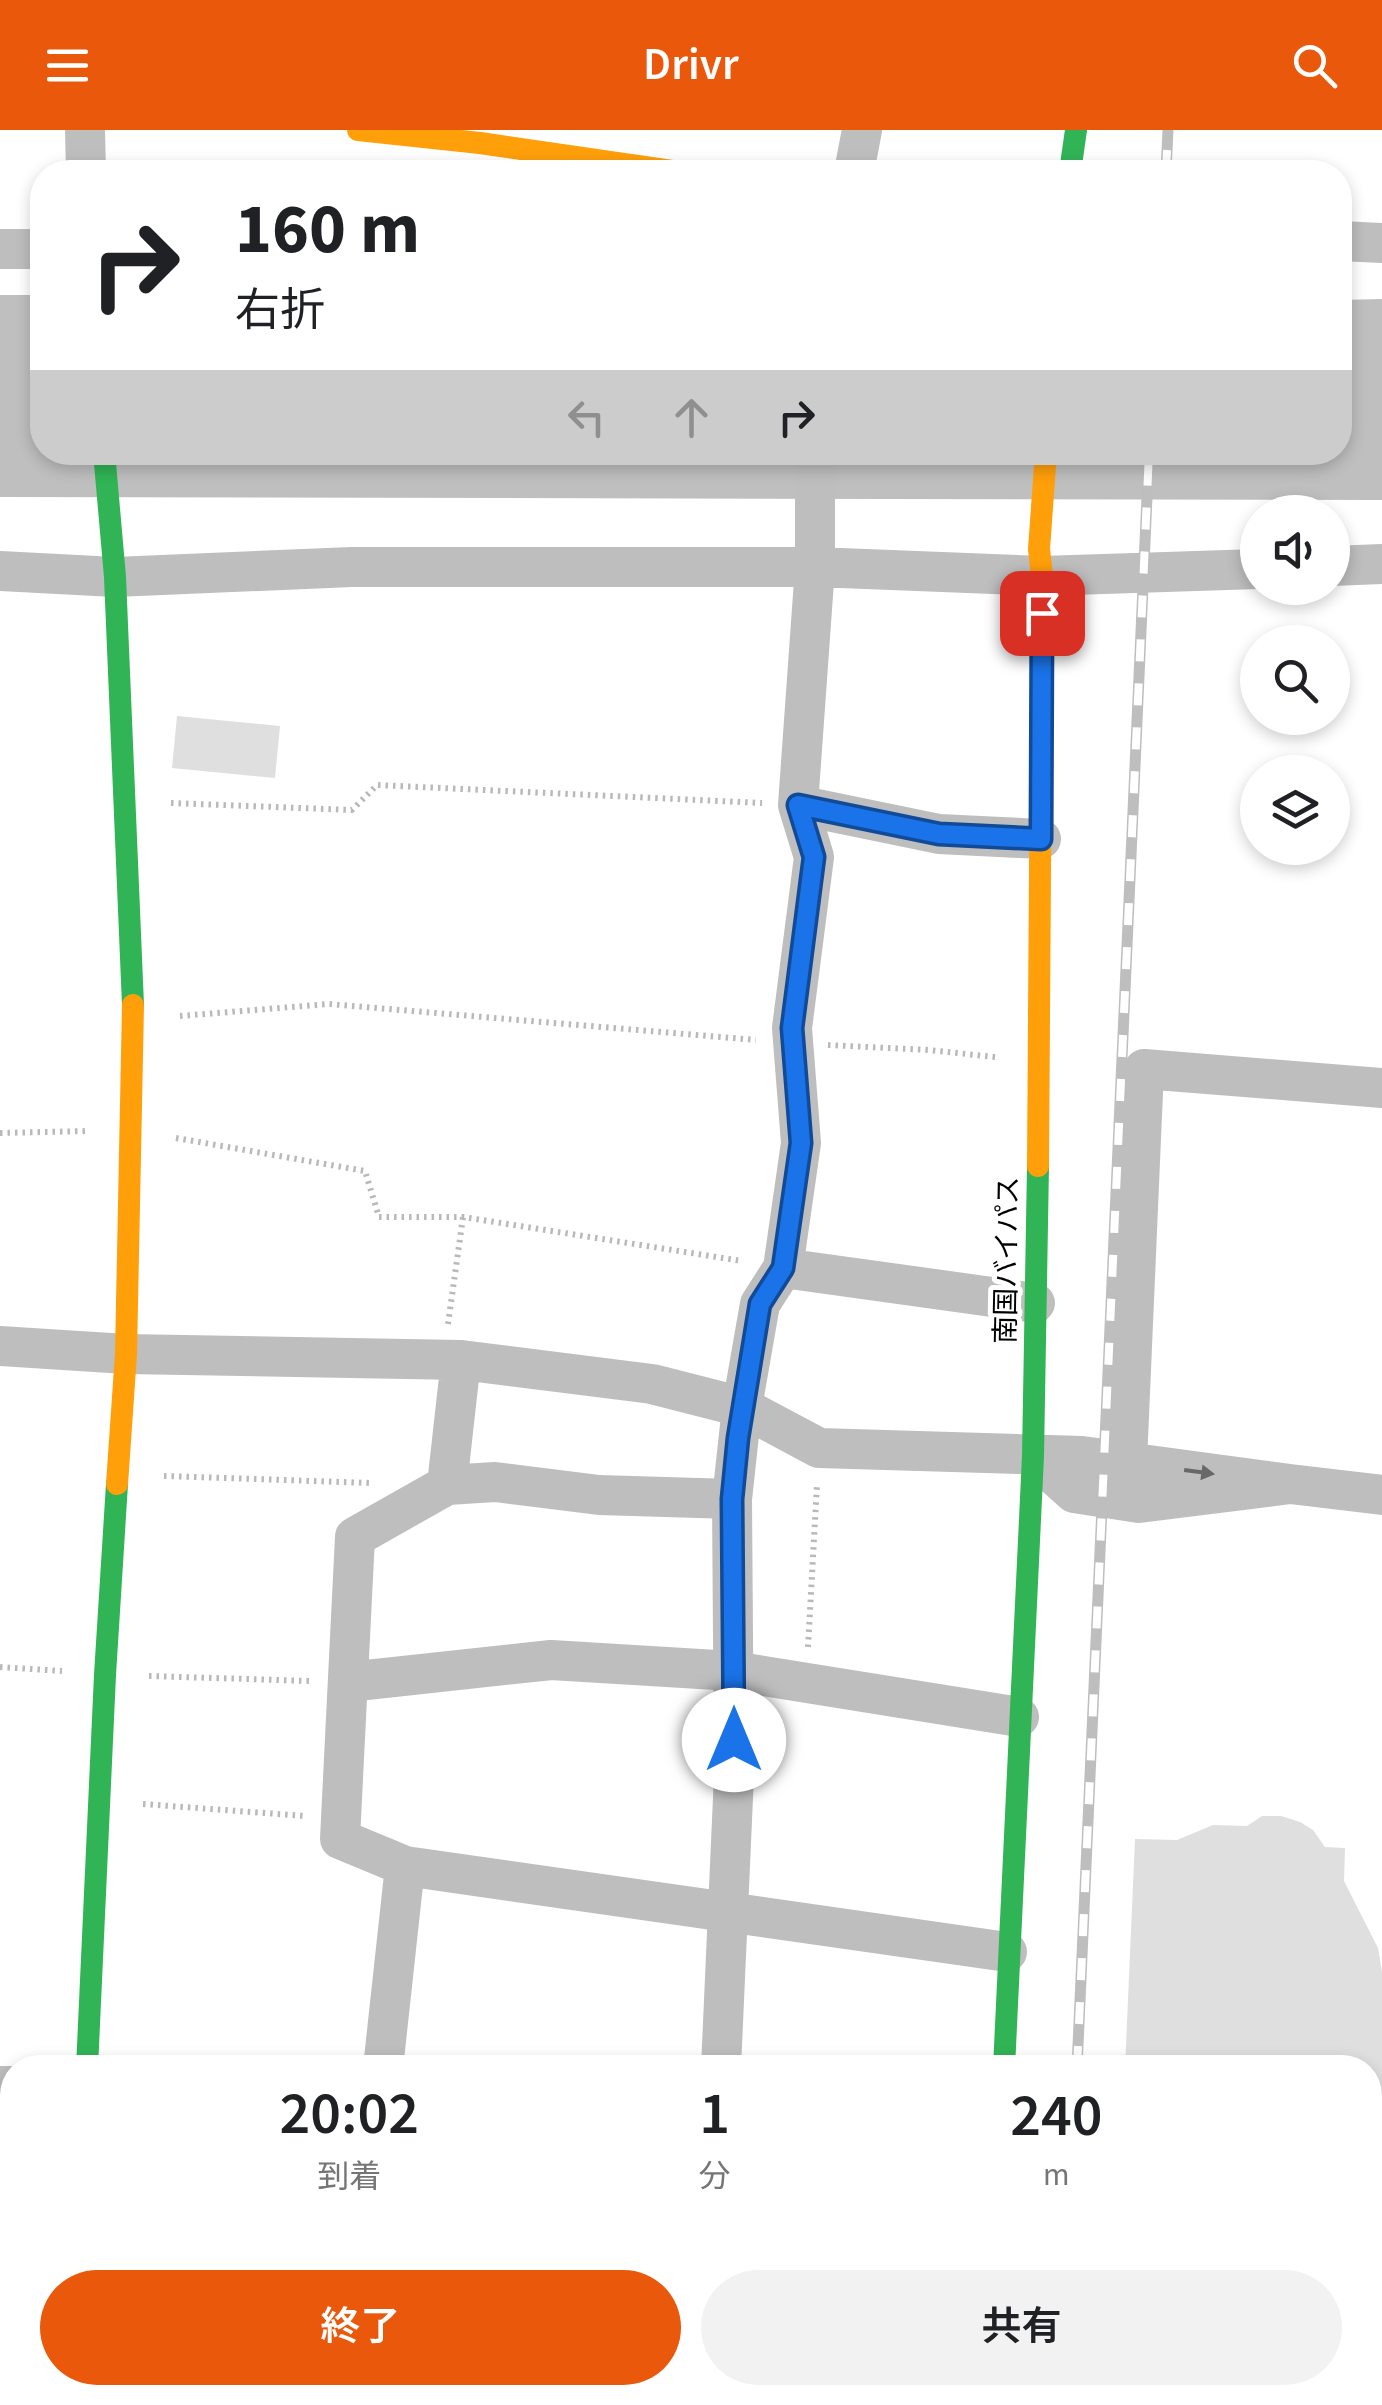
<!DOCTYPE html>
<html lang="ja">
<meta charset="utf-8">
<style>
body{margin:0;font-family:"Source Sans 3","Noto Sans JP",sans-serif;background:#f2f2f2;color:#202124;height:100vh;display:flex;flex-direction:column;font-size:38px;white-space:nowrap}
*{box-sizing:border-box;margin:0}
p{font-size:32px;color:#757577}
.icon{flex:none;width:55px;height:55px;fill:none;stroke:currentColor;stroke-width:2;stroke-linecap:round;stroke-linejoin:round}
.map{position:relative;flex:1;overflow:hidden}
.sheet{position:absolute;left:0px;top:1925px;width:1382px;height:350px;display:flex;flex-direction:column;background:#fff;border-radius:40px 40px 0 0;box-shadow:0 5px 15px #0003}
.sheet>*{flex:none}
.hud{position:absolute;left:30px;top:30px;width:1322px;height:305px;border-radius:40px;box-shadow:0 5px 15px #0003;background:#fff;color:#202124;overflow:hidden}
.fabs{position:absolute;left:1240px;top:365px;display:grid;gap:20px}
.fabs a{display:grid;place-items:center;width:110px;height:110px;border-radius:50%;background:#fff;box-shadow:0 5px 15px #0003;font-size:50px}
.pin{position:absolute;display:grid;place-items:center;width:85px;height:85px;color:#fff;margin:-42px;border-radius:20px;box-shadow:0 5px 15px #0006}
.me{position:absolute;width:110px;margin:-55px;rotate:0deg;stroke-linejoin:round;filter:drop-shadow(0 0 8px #0008)}
.turn{display:flex;align-items:center;gap:35px;height:210px;padding:0 40px;font-size:45px}
.turn .icon{width:130px;height:130px;stroke-width:2.5}
.turn b{display:block;font-size:70px;line-height:85px}
.lanes{display:flex;align-items:center;height:95px;padding:0 40px;background:#0003;justify-content:center;gap:50px;direction:ltr}
.lanes .off{opacity:.35}
.eta{display:flex;justify-content:space-evenly;align-items:center;height:170px;text-align:center}
.eta b{font-size:60px;font-weight:600;line-height:70px}
.button{display:flex;gap:20px;margin-top:auto;padding:20px 40px}
.button a{flex:1;height:115px;border-radius:60px;background:#ea580c;color:#fff;font-size:40px;font-weight:600;line-height:115px;text-align:center}
.button a+a{background:#f2f2f2;color:#202124}
header{display:flex;justify-content:space-between;align-items:center;height:130px;padding:0 40px;background:#ea580c;color:#fff;font-size:45px;font-weight:600}
.map>svg:first-child{display:block}
.water{fill:#bfbfbf}
.building{fill:#dfdfdf}
.lines{fill:none;stroke-linecap:round;stroke-linejoin:round}
.path{stroke:#b9b9b9;stroke-width:6;stroke-dasharray:2.5 5;stroke-linecap:butt}
.street{stroke:#bebebe;stroke-width:40}
.fast{stroke:#30b455;stroke-width:22}
.slow{stroke:#ff9f0a;stroke-width:22}
.rail-casing{stroke:#bebebe;stroke-width:11}
.rail{stroke:#fff;stroke-width:8;stroke-dasharray:22;stroke-linecap:butt}
.oneway{fill:#686868}
.route-casing{stroke:#114b97;stroke-width:25}
.route{stroke:#1a73e8;stroke-width:18}
.labels{text-anchor:middle;stroke-width:10;stroke-linejoin:round;paint-order:stroke}
.street-label{font-size:28px;fill:#000;stroke:#fff}
</style>
<header><svg class="icon" aria-label="menu" viewBox="0 0 24 24"><path d="M4 6h16M4 12h16M4 18h16"/></svg>Drivr<svg class="icon" aria-label="search" viewBox="0 0 24 24"><circle cx="10" cy="10" r="6"/><path d="M15 15l6 6"/></svg></header>
<div class="map">
<svg width="1382" height="2275" viewBox="0 0 1382 2275">
<rect width="100%" height="100%" fill="#fff"/>
<!-- water -->
<path class="water" d="M0 165H42V322H1340V170L1382 169V370L0 367Z"/>
<!-- building -->
<path class="building" d="M177 586 280 596 275 648 172 638Z
M1262 1686H1281L1300 1692 1313 1700 1325 1717 1345 1718 1344 1751 1378 1818 1382 1842V1982L1376 2013 1370 2027V1938H1125L1135 1709 1177 1710 1213 1695 1247 1696Z"/>
<g class="lines">
<!-- path -->
<path class="path" d="M171 673 352 680 377 655 762 673
M180 886 329 874 756 910
M828 915 928 920 995 927
M0 1003 89 1001
M176 1008 365 1041 379 1087H463L742 1131
M448 1194 463 1087
M164 1346 372 1353
M808 1517 817 1355
M0 1537 62 1541
M149 1546 311 1551
M143 1674 305 1686
M534 2275 535 2262"/>
<!-- street -->
<path class="street" d="M85 0 86 42
M854 42 862 0
M1340 111 1382 113
M0 119H42
M815 322V437L798 675 814 727 792 898 801 1013 783 1138 1035 1173
M1332 436 1382 434
M0 441 115 447 352 437H815L1042 446 1258 439
M798 675 939 704 1041 709
M0 1216 126 1224 461 1230 652 1254 742 1277 819 1318 1082 1326 1290 1354 1139 1373 1074 1363 1033 1326
M461 1230 447 1355 355 1407 340 1709 405 1736 1007 1822
M1127 1332 1144 939 1382 958
M1290 1354 1382 1365
M447 1355 495 1352 599 1365 732 1369
M348 1552 551 1530 733 1541 1019 1587
M383 1938 405 1736
M721 1938 734 1645 732 1369 742 1277 760 1174 783 1138
M0 1956H12
M76 2275V2262
M707 2275V2262
M1088 2275 1089 2262
M1189 2275V2262"/>
<!-- fast -->
<path class="fast" d="M1070 42 1076 0
M104 322 115 447 133 875
M87 1938 105 1545 117 1354
M1004 1938 1033 1326 1038 1036
M992 2275 993 2262"/>
<!-- slow -->
<path class="slow" d="M358 0 480 13 679 42
M1038 1036 1042 446 1039 419 1046 322
M117 1354 126 1224 133 875"/>
<defs>
<path id="rail" d="M1166 42 1168 0
M1077 1938 1149 322
M1061 2275V2262"/>
</defs>
<!-- rail casing -->
<use href="#rail" class="rail-casing"/>
<!-- rail -->
<use href="#rail" class="rail"/>
</g>
<!-- one-way arrows -->
<defs><path id="oneway-solid" d="M-6-.8H1V-3.2L6.5 0L1 3.2V.8H-6Z" transform="scale(2.5)"/></defs>
<use class="oneway" href="#oneway-solid" transform="translate(1199 1342) rotate(8)"/>
<g class="lines">
<defs>
<path id="route" d="M734 1610 732 1369 738 1308 760 1174 783 1138 801 1013 792 898 814 727 798 675 939 704 1041 709 1042 483"/>
</defs>
<!-- route casing -->
<use href="#route" class="route-casing"/>
<!-- route -->
<use href="#route" class="route"/>
</g>
<g class="labels">
<!-- street labels -->
<g class="street-label">
<text transform="translate(1006 1130) rotate(-89)" y="10">南国バイパス</text>
</g>
</g>
</svg>
<div class="fabs">
<a><svg class="icon" aria-label="sound" viewBox="0 0 24 24"><path d="M4 9h4l5-4v14l-5-4H4zM17 9q2 3 0 6"/></svg></a>
<a><svg class="icon" aria-label="search" viewBox="0 0 24 24"><circle cx="10" cy="10" r="6"/><path d="M15 15l6 6"/></svg></a>
<a><svg class="icon" aria-label="layers" viewBox="0 0 24 24"><path d="M12 4l9 5-9 5-9-5zM3 14l9 5 9-5"/></svg></a>
</div>
<div class="pin" style="left:1042px;top:483px;background:#d93025"><svg class="icon" aria-label="arrive" viewBox="0 0 24 24"><path d="M6 21V4h12l-3 4 3 4H6"/></svg></div>
<svg class="me" style="left:734px;top:1610px" viewBox="-20 -20 40 40"><circle r="19" fill="#fff"/><path d="M0-13L10 11 0 6-10 11z" fill="#1a73e8"/></svg>
<div class="hud">
<div class="turn"><svg class="icon" aria-label="right" viewBox="0 0 24 24"><path d="M7 20v-9h11M14 6l5 5-5 5"/></svg><div><b>160 m</b>右折</div></div>
<div class="lanes"><svg class="icon off" aria-label="left" viewBox="0 0 24 24"><path d="M17 20v-9H6M10 6l-5 5 5 5"/></svg><svg class="icon off" aria-label="ahead" viewBox="0 0 24 24"><path d="M12 20V5M6 11l6-6 6 6"/></svg><svg class="icon" aria-label="right" viewBox="0 0 24 24"><path d="M7 20v-9h11M14 6l5 5-5 5"/></svg></div>
</div>
<section class="sheet">
<div class="eta">
<div><b>20:02</b><p>到着</p></div>
<div><b>1</b><p>分</p></div>
<div><b>240</b><p>m</p></div>
</div>
<div class="button"><a>終了</a><a>共有</a></div>
</section>
</div>
